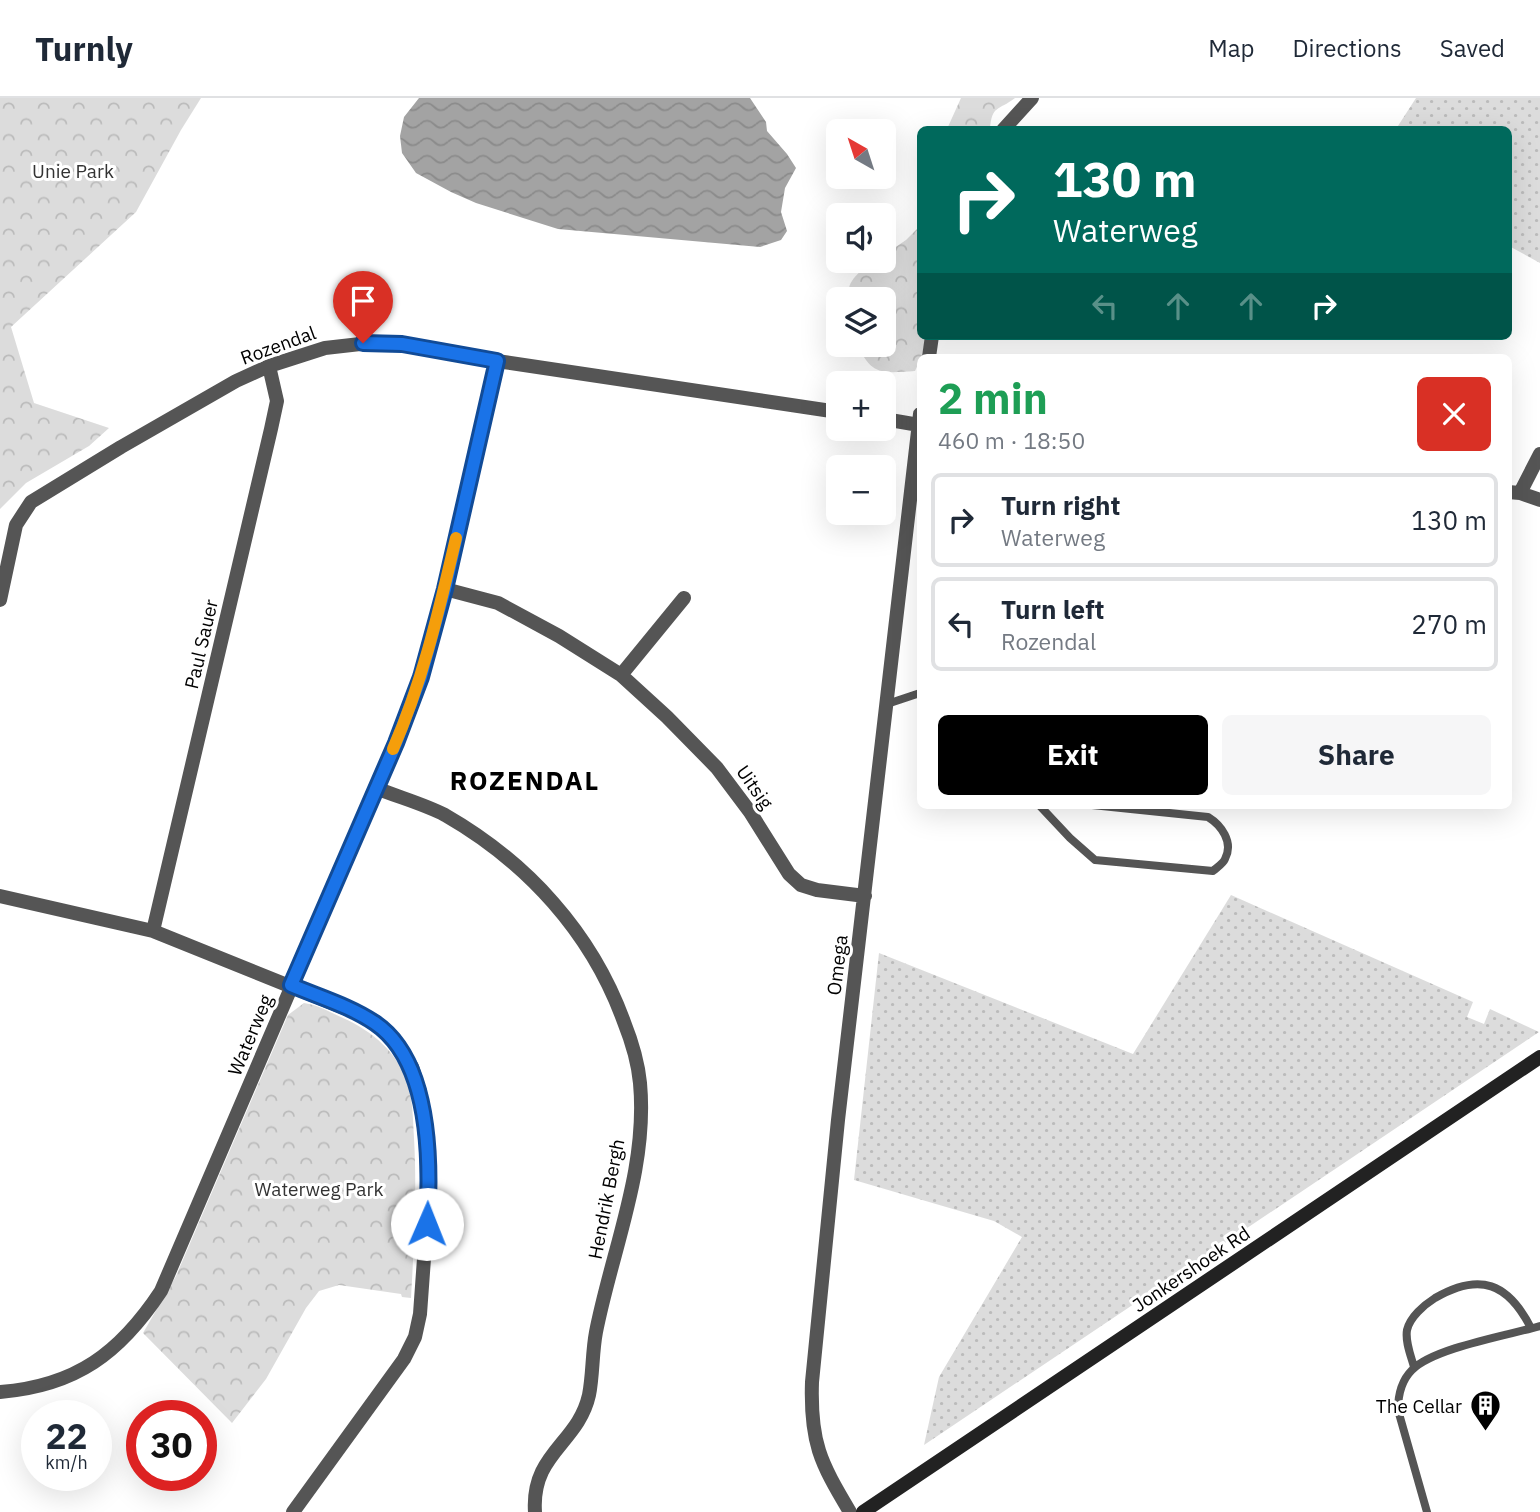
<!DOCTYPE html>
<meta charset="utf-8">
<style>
body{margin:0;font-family:"IBM Plex Sans",sans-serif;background:#f6f6f7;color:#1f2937;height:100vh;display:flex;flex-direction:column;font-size:26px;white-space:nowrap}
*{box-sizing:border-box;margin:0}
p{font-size:23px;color:#747a83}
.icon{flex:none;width:38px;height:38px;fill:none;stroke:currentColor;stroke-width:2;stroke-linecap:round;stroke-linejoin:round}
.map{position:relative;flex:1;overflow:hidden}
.panel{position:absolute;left:917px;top:256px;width:595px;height:455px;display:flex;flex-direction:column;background:#fff;border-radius:10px;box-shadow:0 7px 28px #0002}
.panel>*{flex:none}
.top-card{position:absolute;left:917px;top:28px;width:595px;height:214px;border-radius:10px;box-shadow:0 7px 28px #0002;background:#00695c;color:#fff;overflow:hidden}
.needle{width:46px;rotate:321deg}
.controls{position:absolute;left:826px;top:21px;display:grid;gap:14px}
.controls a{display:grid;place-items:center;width:70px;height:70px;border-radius:10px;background:#fff;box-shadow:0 7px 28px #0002;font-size:35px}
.speed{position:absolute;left:21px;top:1302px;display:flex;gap:14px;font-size:35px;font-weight:700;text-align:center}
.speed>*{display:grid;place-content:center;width:91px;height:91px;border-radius:50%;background:#fff;box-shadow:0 7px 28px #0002;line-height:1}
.speed small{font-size:18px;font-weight:400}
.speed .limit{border:10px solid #d22;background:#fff;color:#111}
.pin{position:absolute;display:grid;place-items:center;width:60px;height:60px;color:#fff;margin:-72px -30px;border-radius:50% 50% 50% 0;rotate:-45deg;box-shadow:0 0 7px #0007}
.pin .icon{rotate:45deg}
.me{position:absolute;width:77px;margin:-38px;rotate:1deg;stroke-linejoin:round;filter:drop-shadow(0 0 5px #0008)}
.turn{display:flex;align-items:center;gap:24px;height:147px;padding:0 21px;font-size:32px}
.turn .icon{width:91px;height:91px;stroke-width:2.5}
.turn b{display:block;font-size:49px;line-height:60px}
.lanes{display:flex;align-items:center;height:66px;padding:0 21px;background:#0003;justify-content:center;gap:35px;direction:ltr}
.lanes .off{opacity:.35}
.round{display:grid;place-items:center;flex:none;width:74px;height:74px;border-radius:10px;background:#f6f6f7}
.summary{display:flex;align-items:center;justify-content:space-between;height:119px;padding:0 21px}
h1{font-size:42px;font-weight:700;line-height:52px;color:#1e9e55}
.button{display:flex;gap:14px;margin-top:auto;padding:14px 21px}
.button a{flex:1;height:80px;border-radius:10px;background:#000;color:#fff;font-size:28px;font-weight:700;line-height:80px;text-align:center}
.button a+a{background:#f6f6f7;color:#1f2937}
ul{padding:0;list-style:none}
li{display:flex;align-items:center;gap:21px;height:94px;margin:0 14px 10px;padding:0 7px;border:4px solid #e0e1e3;border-radius:10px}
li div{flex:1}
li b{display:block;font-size:26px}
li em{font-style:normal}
header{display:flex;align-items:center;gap:42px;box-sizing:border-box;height:98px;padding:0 35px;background:#fff;border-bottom:2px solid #e0e1e3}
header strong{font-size:33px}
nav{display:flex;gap:38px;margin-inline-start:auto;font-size:24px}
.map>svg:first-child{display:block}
.grass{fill:url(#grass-dots)}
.forest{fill:url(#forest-crowns)}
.water{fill:url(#water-waves)}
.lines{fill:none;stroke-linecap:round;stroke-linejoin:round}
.lane{stroke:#555;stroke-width:8}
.street{stroke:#555;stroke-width:14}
.secondary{stroke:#222;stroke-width:14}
.route-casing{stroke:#114b97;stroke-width:18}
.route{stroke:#1a73e8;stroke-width:12}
.slow{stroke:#f59e0b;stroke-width:12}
.labels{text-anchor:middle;stroke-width:6;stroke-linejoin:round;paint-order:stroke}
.park-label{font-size:19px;fill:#333;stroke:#fff}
.street-label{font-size:19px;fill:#000;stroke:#fff}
.poi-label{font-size:19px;fill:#000;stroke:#fff;text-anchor:end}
.district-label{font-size:26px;font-weight:bold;letter-spacing:2px;fill:#000;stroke:#fff}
</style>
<header>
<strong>Turnly</strong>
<nav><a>Map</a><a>Directions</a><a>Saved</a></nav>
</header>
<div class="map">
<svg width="1540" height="1414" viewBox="0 0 1540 1414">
<defs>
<pattern id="grass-dots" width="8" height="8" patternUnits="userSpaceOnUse" patternTransform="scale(1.75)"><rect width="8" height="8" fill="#dcdcdc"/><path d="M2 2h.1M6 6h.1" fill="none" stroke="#bbb" stroke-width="1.8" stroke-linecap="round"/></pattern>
<pattern id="forest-crowns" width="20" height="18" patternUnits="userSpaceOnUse" patternTransform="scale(1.75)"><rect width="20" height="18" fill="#dcdcdc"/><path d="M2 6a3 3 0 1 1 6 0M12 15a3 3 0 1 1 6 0" fill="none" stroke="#bbb"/></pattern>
<pattern id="water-waves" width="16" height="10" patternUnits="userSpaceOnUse" patternTransform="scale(1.75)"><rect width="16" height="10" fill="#a3a3a3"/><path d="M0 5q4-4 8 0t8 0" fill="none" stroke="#8b8b8b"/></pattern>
</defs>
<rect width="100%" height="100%" fill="#fff"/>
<!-- grass -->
<path class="grass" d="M1416 0H1540V165L1509 148 1508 32 1396 31Z
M1231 797 1473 904 1467 919 1484 926 1490 911 1539 934 924 1347 939 1279 1022 1139 994 1123 854 1082 879 855 1133 956Z"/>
<!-- forest -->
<path class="forest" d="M0 0H201L181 32 136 114 11 229 34 305 109 330 89 348 26 385 0 411Z
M961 0H1015C998 13 992 7 990 31H947Z
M920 128V238H926L922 258 915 273C883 275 871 278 858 247H884V201H849C849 197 848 193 849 190 852 177 871 163 884 163V157L906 142Z
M304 905C318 907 330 914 343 920 372 933 399 955 408 987 413 1004 413 1023 414 1040 417 1094 414 1146 411 1200L402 1199 401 1196 339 1187 319 1193 306 1210 266 1281 232 1325 143 1235 176 1178 288 917Z"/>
<!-- water -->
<path class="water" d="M419 0H750L766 24 767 33 787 56 796 70 785 90 781 114 787 133 781 142 760 149 558 131 476 105 451 94 416 75 402 55 400 38 404 19Z"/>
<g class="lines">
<!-- lane -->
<path class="lane" d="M887 606 920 595
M1039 707 1070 740 1095 762 1213 773C1216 770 1223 766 1225 761 1234 744 1221 727 1208 719L1092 707
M1414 1269C1411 1258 1405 1244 1407 1232 1410 1219 1424 1207 1435 1200 1480 1174 1508 1185 1531 1230
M1427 1414 1398 1312C1398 1297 1402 1282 1412 1272 1433 1250 1509 1237 1540 1228"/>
<!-- street -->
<path class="street" d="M1003 32 1032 0
M929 259 932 238
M884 321 919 327
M1508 394 1520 395 1540 402
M1520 395 1540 356
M445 491 498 505 559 538 621 577 667 619 717 670 750 714 789 776 801 787 817 792 865 798
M0 502 16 427 31 404 121 349 236 283 269 268 325 250 378 244 402 246 497 263 838 314
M621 577 684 500
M376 690C398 699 424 706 445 717 527 764 592 835 624 924 632 944 638 964 640 985 648 1071 612 1152 596 1234 592 1255 593 1277 589 1297 578 1346 531 1355 535 1414
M0 798 153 833 359 916 377 926 402 953 412 969 420 994 426 1047 428 1105 420 1216 415 1239 404 1261 293 1414
M153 833 271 331 277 303 269 268
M0 1294C76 1288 120 1255 161 1193L396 645 421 579 445 491 497 263
M850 1414C820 1364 810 1344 812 1284L838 1022 920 316"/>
<!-- secondary -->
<path class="secondary" d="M863 1414 1540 959"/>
</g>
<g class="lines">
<defs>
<path id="route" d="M363 245 402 246 497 263 445 491 421 579 396 645 291 887C319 899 350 908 375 925 431 963 431 1065 427 1126"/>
</defs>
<!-- route casing -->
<use href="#route" class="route-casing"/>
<!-- route -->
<use href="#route" class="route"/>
<!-- slow -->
<path class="slow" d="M393 651C423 583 439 512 456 440"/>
</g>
<!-- icons -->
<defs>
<symbol id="building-pin" viewBox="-11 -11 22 30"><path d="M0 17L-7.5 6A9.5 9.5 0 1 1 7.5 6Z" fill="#000" stroke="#fff"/><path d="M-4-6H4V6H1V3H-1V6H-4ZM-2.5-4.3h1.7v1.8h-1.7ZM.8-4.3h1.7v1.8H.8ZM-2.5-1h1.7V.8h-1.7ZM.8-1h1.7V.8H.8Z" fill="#fff"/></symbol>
</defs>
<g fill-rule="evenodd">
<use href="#building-pin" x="1468" y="1290" width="35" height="47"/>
</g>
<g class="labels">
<!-- park labels -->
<g class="park-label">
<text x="73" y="80">Unie Park</text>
<text x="319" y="1098">Waterweg Park</text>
</g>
<!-- street labels -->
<g class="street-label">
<text transform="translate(278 247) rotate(-20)" y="7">Rozendal</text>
<text transform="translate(201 546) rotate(-77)" y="7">Paul Sauer</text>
<text transform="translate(755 689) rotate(55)" y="7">Uitsig</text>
<text transform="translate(837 867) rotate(-83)" y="7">Omega</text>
<text transform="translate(250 937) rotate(-67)" y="7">Waterweg</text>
<text transform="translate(606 1101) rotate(-79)" y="7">Hendrik Bergh</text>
<text transform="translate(1191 1171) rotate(-34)" y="7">Jonkershoek Rd</text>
</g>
<!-- poi labels -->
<g class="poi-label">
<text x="1462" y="1315">The Cellar</text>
</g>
<!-- district labels -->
<g class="district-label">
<text x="525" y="692">ROZENDAL</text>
</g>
</g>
</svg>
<div class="controls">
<a><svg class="needle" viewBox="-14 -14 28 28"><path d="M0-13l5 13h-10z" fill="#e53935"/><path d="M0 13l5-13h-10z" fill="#747a83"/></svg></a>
<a><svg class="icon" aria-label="sound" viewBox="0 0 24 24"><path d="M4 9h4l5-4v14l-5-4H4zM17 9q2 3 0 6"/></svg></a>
<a><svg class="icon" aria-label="layers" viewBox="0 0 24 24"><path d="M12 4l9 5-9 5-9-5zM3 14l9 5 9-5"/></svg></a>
<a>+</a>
<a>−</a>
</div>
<div class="speed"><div>22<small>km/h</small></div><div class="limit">30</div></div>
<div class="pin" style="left:363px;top:245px;background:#d93025"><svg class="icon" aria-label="arrive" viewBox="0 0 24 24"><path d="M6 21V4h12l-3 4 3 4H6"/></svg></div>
<svg class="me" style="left:427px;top:1126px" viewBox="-20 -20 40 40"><circle r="19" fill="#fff"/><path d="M0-13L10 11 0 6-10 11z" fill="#1a73e8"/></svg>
<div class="top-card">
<div class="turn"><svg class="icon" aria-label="right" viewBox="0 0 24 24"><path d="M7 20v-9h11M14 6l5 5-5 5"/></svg><div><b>130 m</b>Waterweg</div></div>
<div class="lanes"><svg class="icon off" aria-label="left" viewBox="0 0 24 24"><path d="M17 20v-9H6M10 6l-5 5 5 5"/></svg><svg class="icon off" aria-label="ahead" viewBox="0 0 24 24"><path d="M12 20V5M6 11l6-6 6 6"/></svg><svg class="icon off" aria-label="ahead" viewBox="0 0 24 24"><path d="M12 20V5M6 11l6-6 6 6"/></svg><svg class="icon" aria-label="right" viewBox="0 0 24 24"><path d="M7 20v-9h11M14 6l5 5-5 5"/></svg></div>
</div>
<section class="panel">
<div class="summary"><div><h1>2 min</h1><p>460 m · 18:50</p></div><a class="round" style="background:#d93025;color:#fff"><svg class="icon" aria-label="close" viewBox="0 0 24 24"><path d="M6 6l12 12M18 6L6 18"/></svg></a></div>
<ul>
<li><svg class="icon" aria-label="right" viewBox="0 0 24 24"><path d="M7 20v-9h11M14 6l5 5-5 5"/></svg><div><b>Turn right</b><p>Waterweg</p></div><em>130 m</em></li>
<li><svg class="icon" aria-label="left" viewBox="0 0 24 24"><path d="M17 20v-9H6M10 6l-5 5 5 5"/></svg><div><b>Turn left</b><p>Rozendal</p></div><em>270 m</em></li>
</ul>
<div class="button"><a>Exit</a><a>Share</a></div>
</section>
</div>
